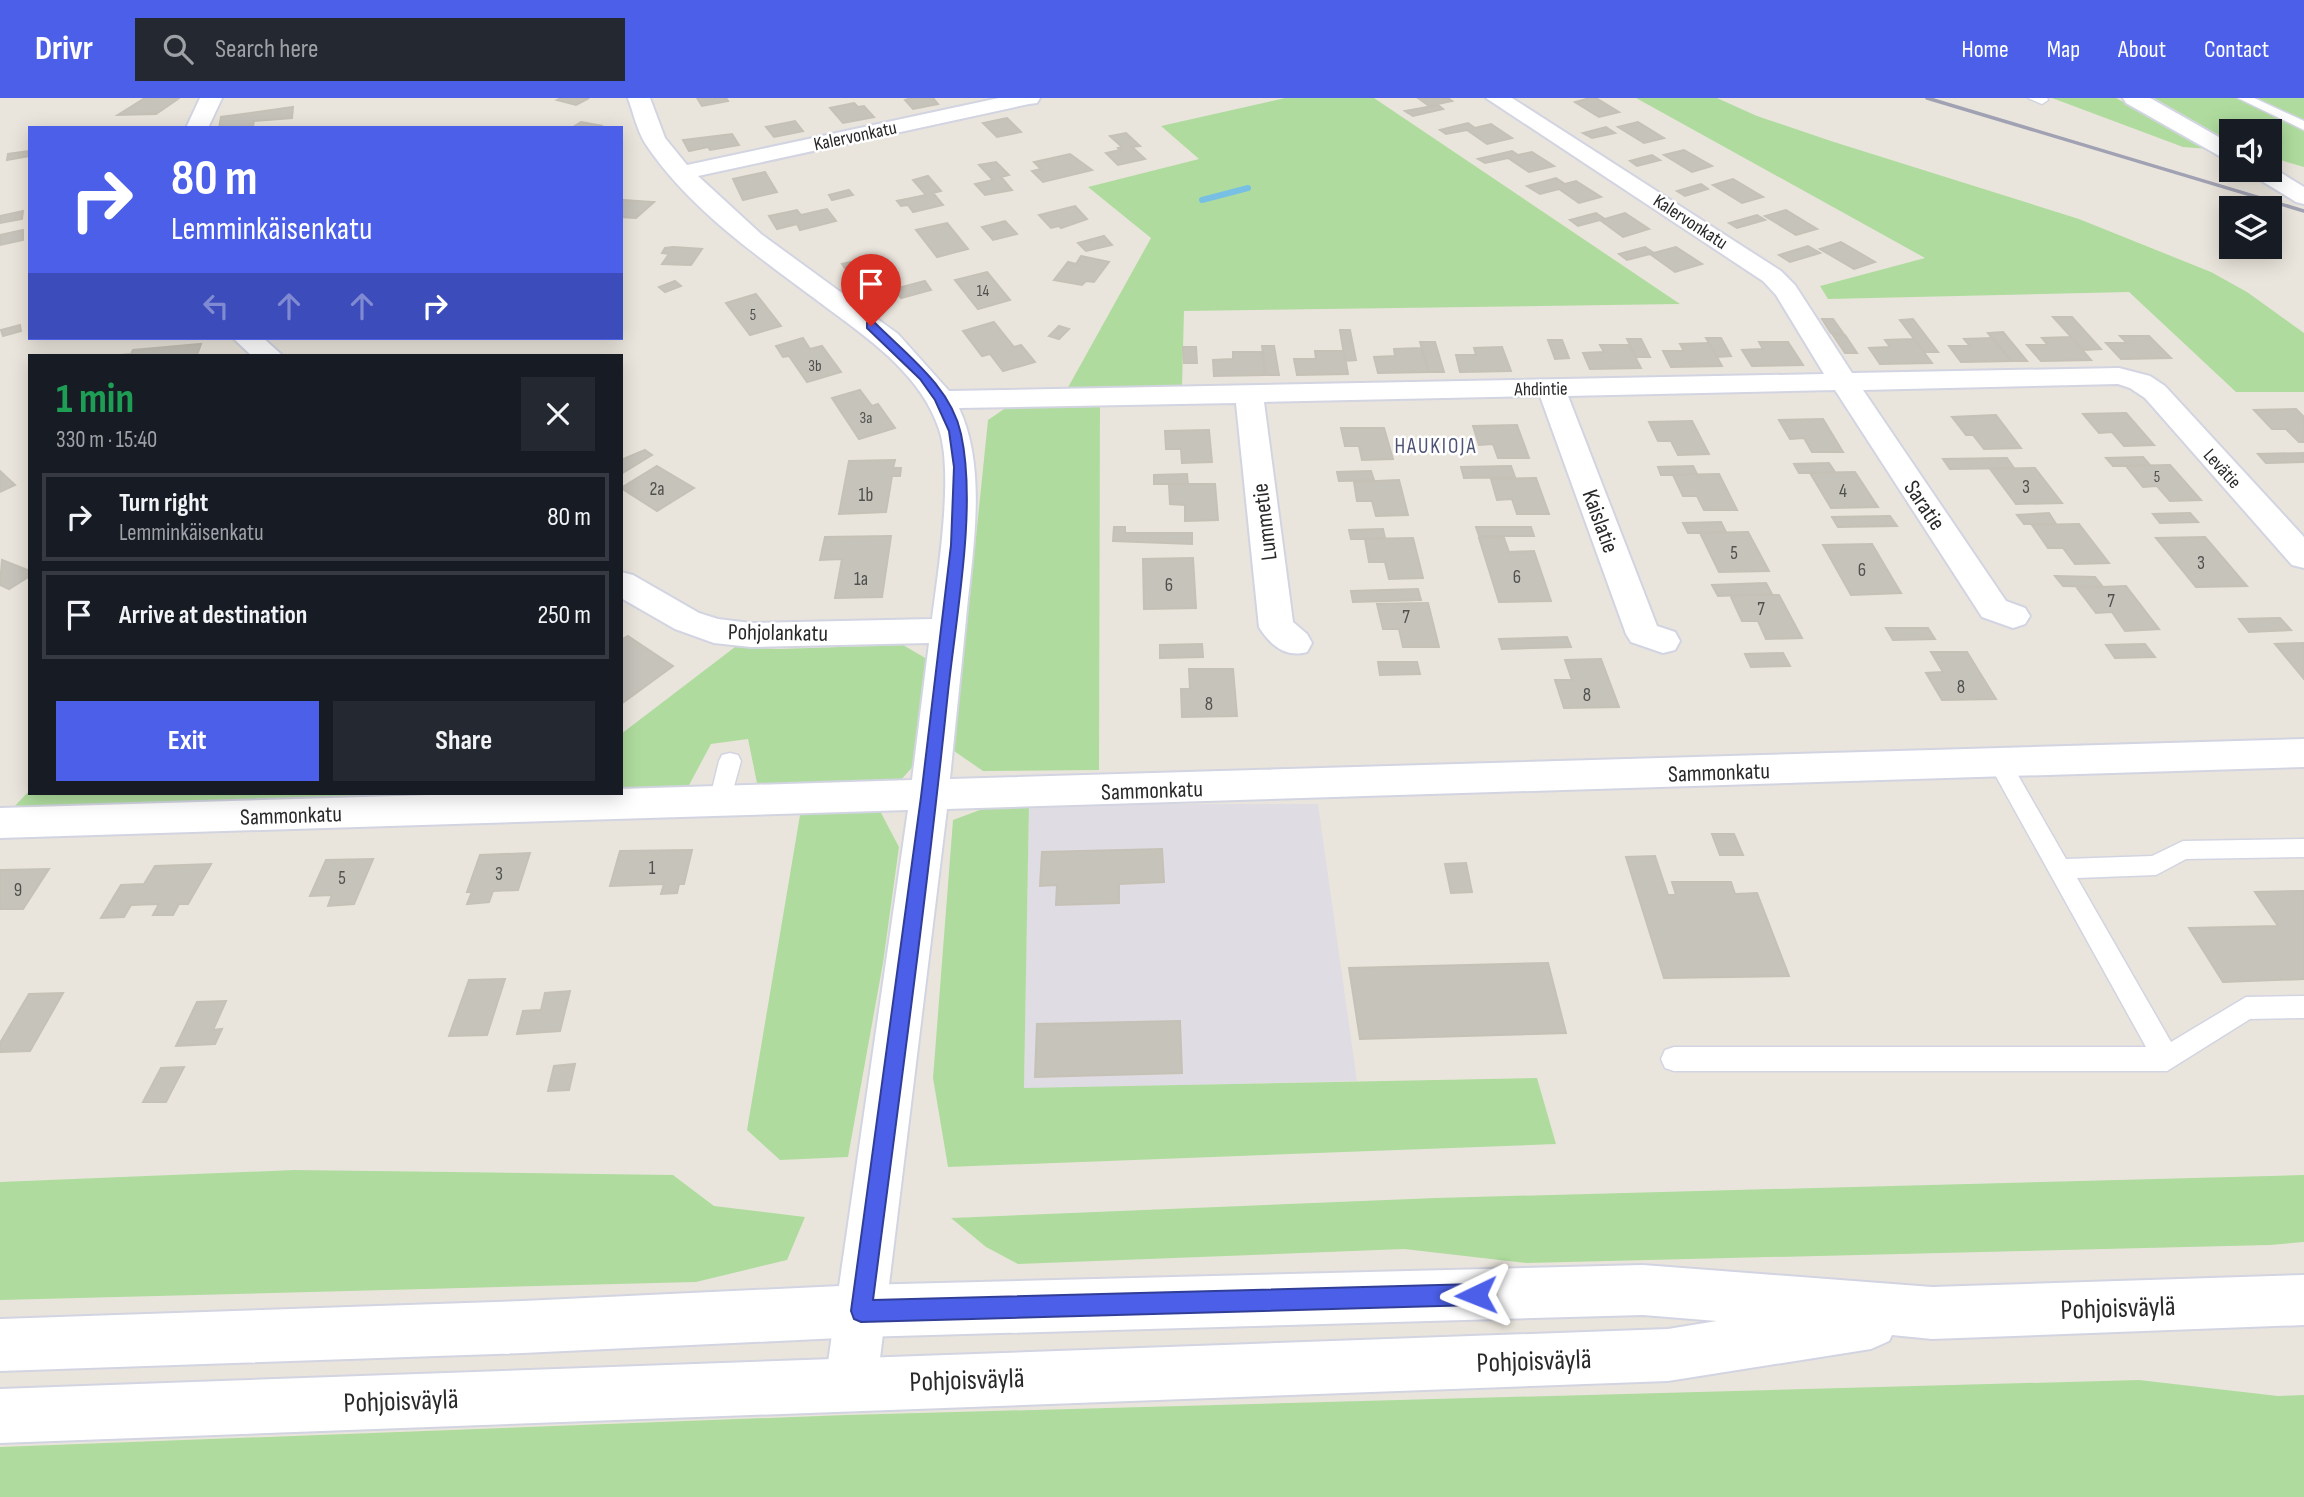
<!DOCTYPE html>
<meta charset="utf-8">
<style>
body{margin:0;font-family:"Sofia Sans Condensed",sans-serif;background:#242831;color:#f1f3f6;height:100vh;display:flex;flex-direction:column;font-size:26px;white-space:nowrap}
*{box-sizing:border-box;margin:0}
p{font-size:23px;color:#9ea1a6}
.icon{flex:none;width:38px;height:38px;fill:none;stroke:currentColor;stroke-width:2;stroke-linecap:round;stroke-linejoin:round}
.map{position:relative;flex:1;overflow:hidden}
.sheet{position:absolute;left:28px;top:256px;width:595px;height:441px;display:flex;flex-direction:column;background:#171b24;border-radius:0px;box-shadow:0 4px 18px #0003}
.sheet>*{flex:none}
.banner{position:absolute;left:28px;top:28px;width:595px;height:214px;border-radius:0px;box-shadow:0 4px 18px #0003;background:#4b5fe9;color:#fff;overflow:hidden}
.buttons{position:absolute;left:2219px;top:21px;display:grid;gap:14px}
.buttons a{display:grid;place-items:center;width:63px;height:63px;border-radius:0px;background:#171b24;box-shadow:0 4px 18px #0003;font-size:35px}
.pin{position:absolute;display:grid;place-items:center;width:60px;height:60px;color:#fff;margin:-72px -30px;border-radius:50% 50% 50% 0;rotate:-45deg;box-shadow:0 0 7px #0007}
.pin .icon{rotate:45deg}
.me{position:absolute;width:77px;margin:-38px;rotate:268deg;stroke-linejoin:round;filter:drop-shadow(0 0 5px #0008)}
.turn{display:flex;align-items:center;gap:24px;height:147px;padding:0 28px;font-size:32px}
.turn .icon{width:91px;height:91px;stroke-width:2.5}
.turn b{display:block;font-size:49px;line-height:60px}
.lanes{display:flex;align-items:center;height:66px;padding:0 28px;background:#0003;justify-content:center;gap:35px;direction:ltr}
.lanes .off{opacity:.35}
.round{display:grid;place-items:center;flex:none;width:74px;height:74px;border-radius:0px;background:#242831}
.summary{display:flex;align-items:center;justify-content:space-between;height:119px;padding:0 28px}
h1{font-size:42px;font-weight:700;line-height:52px;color:#1e9e55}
.cta{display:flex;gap:14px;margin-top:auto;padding:14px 28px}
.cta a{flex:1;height:80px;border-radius:0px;background:#4b5fe9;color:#fff;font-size:28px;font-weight:700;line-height:80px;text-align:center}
.cta a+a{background:#242831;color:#f1f3f6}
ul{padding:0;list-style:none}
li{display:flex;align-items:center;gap:21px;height:88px;margin:0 14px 10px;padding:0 14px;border:4px solid #363941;border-radius:0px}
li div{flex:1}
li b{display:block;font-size:26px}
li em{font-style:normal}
header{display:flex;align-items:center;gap:42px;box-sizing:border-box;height:98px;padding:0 35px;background:#4b5fe9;color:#fff}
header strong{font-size:33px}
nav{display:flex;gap:38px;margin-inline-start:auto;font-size:24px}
.search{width:490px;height:63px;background:#242831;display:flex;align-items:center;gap:18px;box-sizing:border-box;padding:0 24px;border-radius:0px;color:#9ea1a6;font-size:26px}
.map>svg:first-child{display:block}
.industrial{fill:#dfdce3}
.green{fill:#afdc9e}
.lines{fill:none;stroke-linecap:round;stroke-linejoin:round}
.stream{stroke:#78c0e3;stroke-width:6}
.building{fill:#c6c3bb;stroke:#c5c1b6;stroke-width:2}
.lane-casing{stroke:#d2d4e1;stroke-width:3}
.street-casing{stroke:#d2d4e1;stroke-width:4}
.secondary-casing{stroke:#d2d4e1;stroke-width:4}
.lane{fill:#fff;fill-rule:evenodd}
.street{fill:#fff;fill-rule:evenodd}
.secondary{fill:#fff;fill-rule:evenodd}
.rail{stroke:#a0a1b2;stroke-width:3.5}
.route{fill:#4b5fe9;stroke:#313e97;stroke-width:2}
.labels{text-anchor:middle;stroke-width:5;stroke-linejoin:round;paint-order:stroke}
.far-number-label{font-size:16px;fill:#50504e}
.far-street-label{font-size:19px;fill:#292929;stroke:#fff}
.number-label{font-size:19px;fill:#50504e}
.far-neighbourhood-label{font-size:21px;letter-spacing:2px;fill:#4e5375;stroke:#fff}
.street-label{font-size:23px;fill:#292929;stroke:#fff}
.near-street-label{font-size:28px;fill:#292929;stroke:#fff}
</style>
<header>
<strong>Drivr</strong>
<div class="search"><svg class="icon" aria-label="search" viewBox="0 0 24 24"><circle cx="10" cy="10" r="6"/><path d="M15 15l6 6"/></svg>Search here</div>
<nav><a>Home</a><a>Map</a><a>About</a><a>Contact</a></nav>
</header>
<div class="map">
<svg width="2304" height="1399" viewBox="0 0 2304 1399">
<rect width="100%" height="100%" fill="#eae5dc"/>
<!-- industrial -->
<path class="industrial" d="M1029 706H1318L1357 983 1024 991Z"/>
<!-- green -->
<path class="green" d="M1285 0H1374L1680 206 1184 213 1182 290 1066 293 1151 140 1088 89 1199 61 1161 28Z
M1636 0H1717L1757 18 1834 44 2079 121 2211 174 2247 194 2304 235V294H2236L2129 194 1828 201 1820 188 1925 160Z
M2052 0H2116L2209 51 2183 49Z
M2154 0H2304V69L2270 59V33H2231V44Z
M1100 308 1099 672 983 673 954 653 988 322 1007 309Z
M903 547 927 561 917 664 899 684 758 690 748 641 711 646 687 691 621 693V636L735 549 779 551Z
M30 692V695H585L11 712Z
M1029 706 1024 990 1537 980 1556 1046 948 1069 933 980 953 722 993 707Z
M801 711H879L899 749 883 865 848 1059 780 1062 747 1032Z
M294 1072 673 1077 714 1108 805 1119 787 1162 696 1184 0 1202V1084Z
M2304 1077V1144L2270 1147 1527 1165 1404 1151 1018 1166 986 1149 951 1120 1435 1100Z
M2139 1282 2278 1298 2304 1297V1399H0V1349L846 1317Z"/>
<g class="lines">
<!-- stream -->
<path class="stream" d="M1202 102 1248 90"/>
</g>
<!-- building -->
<path class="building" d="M145 0H171L178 1 156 16 118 17Z
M561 0H589L576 7 557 2Z
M697 0H726L728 3 702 8Z
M911 0H933L938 6 913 11 905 2Z
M1418 0H1448L1452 3 1429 8Z
M1590 0H1596L1619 14 1599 19 1575 4Z
M854 5 858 9 864 8 874 19 843 25 830 10Z
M1438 7 1443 11 1413 18 1405 13Z
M293 9 292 20 254 23 253 28 242 30H219L221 19Z
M1007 20 1021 34 997 39 983 25Z
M795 23 803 33 774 39 766 29Z
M581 24 603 28 565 30 573 29Z
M1638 24 1664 40 1644 45 1618 29Z
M1468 25 1475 30 1491 26 1512 40 1487 46 1467 32 1446 36 1440 32Z
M1606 29 1615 35 1592 40 1583 35Z
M1126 35 1140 48 1132 49 1145 61 1118 67 1106 55 1120 52 1118 50 1122 49 1110 38Z
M732 36 739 47 710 52 708 49 689 53 683 42Z
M1684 52 1712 68 1692 74 1664 57Z
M30 53V58L7 62 8 56Z
M1512 53 1518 57 1532 54 1554 68 1529 74 1508 60 1485 65 1478 61Z
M1070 56 1092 72 1043 84 1032 73 1041 71 1034 64Z
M1652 57 1660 62 1637 68 1630 63Z
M996 64 1009 77 1001 79 1012 92 985 97 975 86 993 82 979 67Z
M765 74 777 94 743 102 733 81Z
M928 78 941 93 933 95 943 107 913 114 908 107 901 108 897 103 926 97 913 82Z
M1556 80 1565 86 1576 83 1601 99 1579 105 1559 91 1540 96 1527 88Z
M1733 81 1763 99 1742 105 1713 87Z
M1701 86 1708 91 1685 98 1677 93Z
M849 92 853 97 832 102 829 97Z
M623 102 654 104 636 120 621 119Z
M1075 108 1087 121 1061 130 1059 128 1051 130 1039 117Z
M827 111 836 123 800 132 797 126 777 131 769 118 797 112 801 117Z
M1786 112 1817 131 1796 137 1765 118Z
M23 113 22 121 0 125V118Z
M1596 115 1605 121 1625 115 1649 131 1623 139 1600 122 1578 128 1570 122Z
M1757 117 1765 122 1737 130 1729 125Z
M1005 123 1017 136 993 142 982 129Z
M947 125 968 151 937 159 916 132Z
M23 132V142L0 147V137Z
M1104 138 1112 147 1086 153 1078 145Z
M1841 144 1875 164 1854 171 1820 151Z
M1808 148 1820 155 1790 164 1779 157Z
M673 149 702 151 691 167 662 166 669 156 662 155 665 150Z
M1645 149 1654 155 1627 162 1619 156Z
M1676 149 1702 166 1675 174 1650 156Z
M1081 158 1109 164 1094 184 1086 183 1082 187 1054 182 1068 164 1076 166Z
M864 161 876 178 854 183 842 166Z
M987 174 1010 202 978 211 955 182Z
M675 183 681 188 665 194 659 189Z
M925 183 931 192 901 200 894 191Z
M756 196 781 228 750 237 726 205Z
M2053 219H2072L2101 251 2083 252Z
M1822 221H1833L1843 235H1831Z
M1913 221 1938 254H1924L1900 222Z
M994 224 1014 249 1021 247 1035 264 1003 273 990 256 982 258 963 233Z
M20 227 21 233 3 238 1 232Z
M1059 228 1069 231 1059 241 1049 238Z
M1340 232H1350L1356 262 1345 263Z
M2003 234 2027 263H2011L1988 235Z
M1833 237H1845L1857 255H1845Z
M2120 238H2149L2171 260 2121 261 2106 245H2127Z
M2071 239 2091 262 2041 263 2027 247H2048L2042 240Z
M803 240 810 251 822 248 841 274 807 284 789 258 783 259 776 248Z
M1706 240H1721L1731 258 1717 259Z
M1993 240 2011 263 1961 264 1949 248H1970L1964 241Z
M1627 241H1641L1650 259H1636Z
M1914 241 1932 265 1880 266 1869 250 1890 249 1885 242Z
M1548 242H1562L1569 260 1555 261Z
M1420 244H1435L1444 274H1429Z
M1759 244H1788L1803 267 1752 268 1742 252 1763 251Z
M1709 245 1722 268 1671 269 1663 253H1684L1680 246Z
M201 246 197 257H120L131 256 133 252Z
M1600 247H1629L1641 270 1590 271 1583 255 1604 254Z
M1262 248H1274L1279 277H1266Z
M1183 249H1196L1197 265H1184Z
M1502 249 1511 273 1460 274 1456 257H1476L1474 250Z
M1421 250 1429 274 1378 275 1374 259 1395 258 1394 251Z
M1315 253H1344L1348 276 1297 277 1294 261H1316Z
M1233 254H1262L1265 277 1214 278 1213 262 1233 261Z
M860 292 872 308 878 306 895 330 859 341 832 300Z
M2296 311 2304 319V344H2299L2286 331H2272L2254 312Z
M2126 315 2154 347 2124 348 2112 334 2099 335 2083 316Z
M1996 317 2021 350 1984 351 1973 337H1966L1952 319Z
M1823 321 1843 354H1812L1804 340 1790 341 1779 322Z
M1692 323 1709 356 1678 357 1671 343H1658L1649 324Z
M1517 327 1529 360H1498L1493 346 1479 347 1473 328Z
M1341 330H1384L1393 361 1362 362 1359 348H1345Z
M1209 332 1212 364 1182 365 1181 351H1166L1165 333Z
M645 352 652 357 621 376V362Z
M2304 355V364L2266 365 2258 356Z
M2143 359 2150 367 2113 368 2106 360Z
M2007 360 2014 370 1950 371 1943 361Z
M895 362 893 370H901L900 378H892L886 414 839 416 849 363Z
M1829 365 1835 374 1799 375 1794 366Z
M2170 367 2201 402 2170 403 2157 388 2143 389 2126 368Z
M657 368 694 390 657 413 621 390Z
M1511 368 1515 379 1464 380 1461 369Z
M1693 368 1697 376 1661 377 1658 369Z
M2035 370 2062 405 2016 406 1990 371Z
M0 373 15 387 0 394Z
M1371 373 1374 382 1339 383 1337 374Z
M1855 374 1878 409 1831 410 1810 375Z
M1187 376 1188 386H1154V377Z
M1719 376 1737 412H1704L1697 398H1683L1673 377Z
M1536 380 1549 416H1517L1512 401 1497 402 1491 381Z
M1399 382 1408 417 1376 418 1372 403H1357L1354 384Z
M1169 386H1215L1218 422 1185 423V407L1170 406Z
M2049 415 2056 426H2024L2017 417Z
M2190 415 2198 424 2160 425 2153 416Z
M1890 418 1897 428 1838 429 1832 419Z
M1721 424 1726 434 1688 435 1683 425Z
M2079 426 2109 465 2075 466 2063 450H2048L2032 427Z
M1114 429H1125V435H1192V446L1113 443Z
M1476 429H1531L1534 438H1479Z
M1383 431 1385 440 1351 441 1349 432Z
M1748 434 1769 473 1719 474 1700 435Z
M891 438 882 499 835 500 842 461 820 462 825 439Z
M2205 439 2247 488 2196 489 2156 440Z
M1413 440 1423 480 1389 481 1385 464H1369L1365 441Z
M1479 440H1504L1509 454 1534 453 1551 503 1499 504Z
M1872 446 1901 495 1851 497 1823 447Z
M1193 460 1196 510 1144 511 1143 461Z
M2 462 30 473V478L9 491 0 487Z
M2055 478 2095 479 2103 489 2063 488Z
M1766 485 1772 496 1718 498 1712 487Z
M2126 488 2159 531 2125 533 2112 514 2096 515 2077 490Z
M1418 491 1421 502 1353 504 1351 493Z
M1730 497H1779L1802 540 1766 541 1758 523H1742Z
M1428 505 1439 549H1403L1399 531H1383L1377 506Z
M2280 520 2291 532 2249 534 2239 521Z
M1886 530H1928L1935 541 1893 542Z
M628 538 673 568 621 606V542Z
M1567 539 1571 549 1502 551 1499 541Z
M2304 545V581L2275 546Z
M1202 546 1203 559 1160 560V547Z
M2145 546 2155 559 2115 560 2106 547Z
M1931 554H1967L1996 601 1942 602 1926 575 1943 574Z
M1783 555 1790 568 1751 569 1745 556Z
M1601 561 1619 609 1564 610 1555 582H1572L1565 562Z
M1378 564H1417L1420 576 1380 577Z
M1189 571H1233L1237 618 1182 619 1181 591H1190Z
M1712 736H1734L1743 757H1720Z
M1162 751 1164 784 1119 786V805L1056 807 1057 787 1040 788 1042 754Z
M692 752 684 786H679L677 795 661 796 664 786 610 788 620 753Z
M530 755 518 792 493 793 489 804 467 806 472 794H467L480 757Z
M1655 758 1668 797H1676L1672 784H1731L1735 796 1757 795 1789 878 1664 880 1626 759Z
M373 761 354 806 328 808 332 797 310 798 326 762Z
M1466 765 1472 794 1451 795 1445 766Z
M211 766 188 806H179L173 817H153L159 806 131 807 124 819 101 820 121 787 144 786 155 768Z
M49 771 23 811H0V772Z
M2304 793V881L2223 884 2189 830 2278 828 2255 794Z
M1548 865 1566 935 1360 941 1349 870Z
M505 881 487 937 449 938 469 882Z
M570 893 560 933 517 936 523 913 541 912 545 895Z
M63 895 30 953 0 954V945L29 896Z
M226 903 213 932 222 931 215 946 176 948 197 904Z
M1180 923 1182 975 1035 979 1037 926Z
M575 966 569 992 548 993 554 968Z
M184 969 166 1004H143L161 970Z"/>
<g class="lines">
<defs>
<path id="lane" d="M2028 0H2047L2048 2 2042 6Z
M2238 0H2254L2304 23V32Z
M730 655 738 657 741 663 728 710 720 713 712 710 709 704 719 663 722 657Z
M1999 656 2007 658 2066 761 2152 758 2183 743 2304 741V759L2186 761 2156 777 2077 780 2171 944 2246 899 2304 898V920L2250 921 2167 973H1674L1665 970 1661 961 1665 952 1674 949H2146L1988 664 1991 658Z"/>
<path id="street" d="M200 0H222L208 30H186Z
M628 0H650L665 40 687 67 999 0H1040L1037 5 1029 6 698 78 761 136 898 236 949 293 1824 276 1776 197 1763 183 1486 0H1512L1781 173 1795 187 1852 275 2119 270 2150 278 2165 288 2304 439V470L2292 467 2145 300 2130 290 2118 286 1863 292 2006 503 2025 510 2030 518 2025 526 2013 530 1982 519 1835 292 1568 298 1657 528 1675 534 1680 543 1675 552 1663 555 1631 544 1626 536 1540 298 1264 304 1293 524 1307 536 1312 545 1307 554C1286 560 1270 547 1259 529L1236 305 959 310C988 372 972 455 966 521 961 575 955 628 950 681L2304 641V669L947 711 877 1285 870 1304 851 1311 832 1304 825 1285 908 712 0 740V710L497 695H621V691L912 682 929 545 751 549 714 545 675 531 621 500V474L633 477 699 515 718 521 751 525 932 521C938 474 954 375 939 331 922 280 876 246 834 215 768 165 691 115 645 45 637 32 633 14 628 0Z
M233 240H263L282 257H251Z"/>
<path id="secondary" d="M2123 0H2150L2231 46V62L2223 60 2126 5Z
M2270 68 2304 89V106L2296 104 2252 77 2248 72H2270Z
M1643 1167 1932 1189 2304 1177V1227L1932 1241 1892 1237 1889 1243 1871 1251 1668 1283 0 1345V1291L1668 1231 1717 1223 1643 1217 861 1239 523 1255 0 1273V1221L523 1203 861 1187Z"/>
</defs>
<!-- lane casing -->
<use href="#lane" class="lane-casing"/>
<!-- street casing -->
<use href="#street" class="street-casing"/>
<!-- secondary casing -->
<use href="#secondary" class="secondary-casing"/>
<!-- lane -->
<use href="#lane" class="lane"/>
<!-- street -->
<use href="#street" class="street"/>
<!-- secondary -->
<use href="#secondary" class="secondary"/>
<!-- rail -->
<path class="rail" d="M1927 0 2304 113"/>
</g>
<!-- route -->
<path class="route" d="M867 225H875C907 257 951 289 961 336 977 409 956 518 948 594 927 797 899 1000 873 1202L1476 1186 1483 1189 1486 1197 1483 1204 1476 1207 861 1224 854 1221 851 1213 921 699 951 447 954 369 949 333 935 302 920 281 867 230Z"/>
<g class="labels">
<!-- far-number labels -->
<g class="far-number-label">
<text x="983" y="198">14</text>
<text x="753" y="222">5</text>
<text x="815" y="273">3b</text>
<text x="866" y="325">3a</text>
<text x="2157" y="384">5</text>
</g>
<!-- far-street labels -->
<g class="far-street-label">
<text transform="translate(855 37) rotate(-12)" y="7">Kalervonkatu</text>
<text transform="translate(1691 123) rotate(33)" y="7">Kalervonkatu</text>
<text transform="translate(1541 290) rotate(-1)" y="7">Ahdintie</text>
<text transform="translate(2223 370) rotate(48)" y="7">Levätie</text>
</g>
<!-- number labels -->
<g class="number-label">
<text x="2026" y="395">3</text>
<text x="657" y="397">2a</text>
<text x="1843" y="399">4</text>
<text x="866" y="403">1b</text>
<text x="1734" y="461">5</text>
<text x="2201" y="471">3</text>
<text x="1862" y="478">6</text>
<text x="1517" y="485">6</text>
<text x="861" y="487">1a</text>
<text x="1169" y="493">6</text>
<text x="2111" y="509">7</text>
<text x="1761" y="517">7</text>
<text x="1406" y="525">7</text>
<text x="1961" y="595">8</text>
<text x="1587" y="603">8</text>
<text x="1209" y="612">8</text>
<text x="652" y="776">1</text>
<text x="499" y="782">3</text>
<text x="342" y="786">5</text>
<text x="18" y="798">9</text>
</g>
<!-- far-neighbourhood labels -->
<g class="far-neighbourhood-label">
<text x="1436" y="355">HAUKIOJA</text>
</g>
<!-- street labels -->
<g class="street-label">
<text transform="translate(1925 407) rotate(56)" y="8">Saratie</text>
<text transform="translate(1601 423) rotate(70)" y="8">Kaislatie</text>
<text transform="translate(1264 424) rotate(-97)" y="8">Lummetie</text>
<text transform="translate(778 534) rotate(1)" y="8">Pohjolankatu</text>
<text transform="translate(1719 674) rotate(-2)" y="8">Sammonkatu</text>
<text transform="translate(1152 692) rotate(-2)" y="8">Sammonkatu</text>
<text transform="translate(291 717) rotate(-2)" y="8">Sammonkatu</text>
</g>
<!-- near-street labels -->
<g class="near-street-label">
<text transform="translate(2118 1209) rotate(-2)" y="10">Pohjoisväylä</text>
<text transform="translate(1534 1262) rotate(-2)" y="10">Pohjoisväylä</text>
<text transform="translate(967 1281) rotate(-2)" y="10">Pohjoisväylä</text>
<text transform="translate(401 1302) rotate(-2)" y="10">Pohjoisväylä</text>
</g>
</g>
</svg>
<div class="buttons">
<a><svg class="icon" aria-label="sound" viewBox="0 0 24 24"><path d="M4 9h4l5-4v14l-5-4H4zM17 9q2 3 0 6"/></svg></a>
<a><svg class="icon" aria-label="layers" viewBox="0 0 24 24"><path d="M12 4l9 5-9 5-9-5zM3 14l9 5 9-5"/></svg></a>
</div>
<div class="pin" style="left:871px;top:228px;background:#d93025"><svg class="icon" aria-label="arrive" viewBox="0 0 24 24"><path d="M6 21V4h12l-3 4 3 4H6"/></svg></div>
<svg class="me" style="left:1476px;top:1197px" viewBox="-20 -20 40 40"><path d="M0-17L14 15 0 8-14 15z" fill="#4b5fe9" stroke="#fff" stroke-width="4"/></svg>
<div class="banner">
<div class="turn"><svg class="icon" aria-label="right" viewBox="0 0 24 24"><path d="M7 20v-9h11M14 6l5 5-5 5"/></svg><div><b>80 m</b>Lemminkäisenkatu</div></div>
<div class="lanes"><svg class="icon off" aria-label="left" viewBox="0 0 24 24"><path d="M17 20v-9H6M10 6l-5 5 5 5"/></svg><svg class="icon off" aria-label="ahead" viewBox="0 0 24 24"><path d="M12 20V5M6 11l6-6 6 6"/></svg><svg class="icon off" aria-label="ahead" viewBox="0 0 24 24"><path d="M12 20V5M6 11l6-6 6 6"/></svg><svg class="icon" aria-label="right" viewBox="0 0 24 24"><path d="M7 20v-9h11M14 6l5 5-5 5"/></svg></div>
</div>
<section class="sheet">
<div class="summary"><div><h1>1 min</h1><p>330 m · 15:40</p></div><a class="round"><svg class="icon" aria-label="close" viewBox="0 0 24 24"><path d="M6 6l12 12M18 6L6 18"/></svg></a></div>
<ul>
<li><svg class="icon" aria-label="right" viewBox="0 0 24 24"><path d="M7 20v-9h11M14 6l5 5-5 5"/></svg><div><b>Turn right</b><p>Lemminkäisenkatu</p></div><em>80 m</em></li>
<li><svg class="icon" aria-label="arrive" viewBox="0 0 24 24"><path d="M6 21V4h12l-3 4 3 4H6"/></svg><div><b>Arrive at destination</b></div><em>250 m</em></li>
</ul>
<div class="cta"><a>Exit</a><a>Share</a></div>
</section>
</div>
